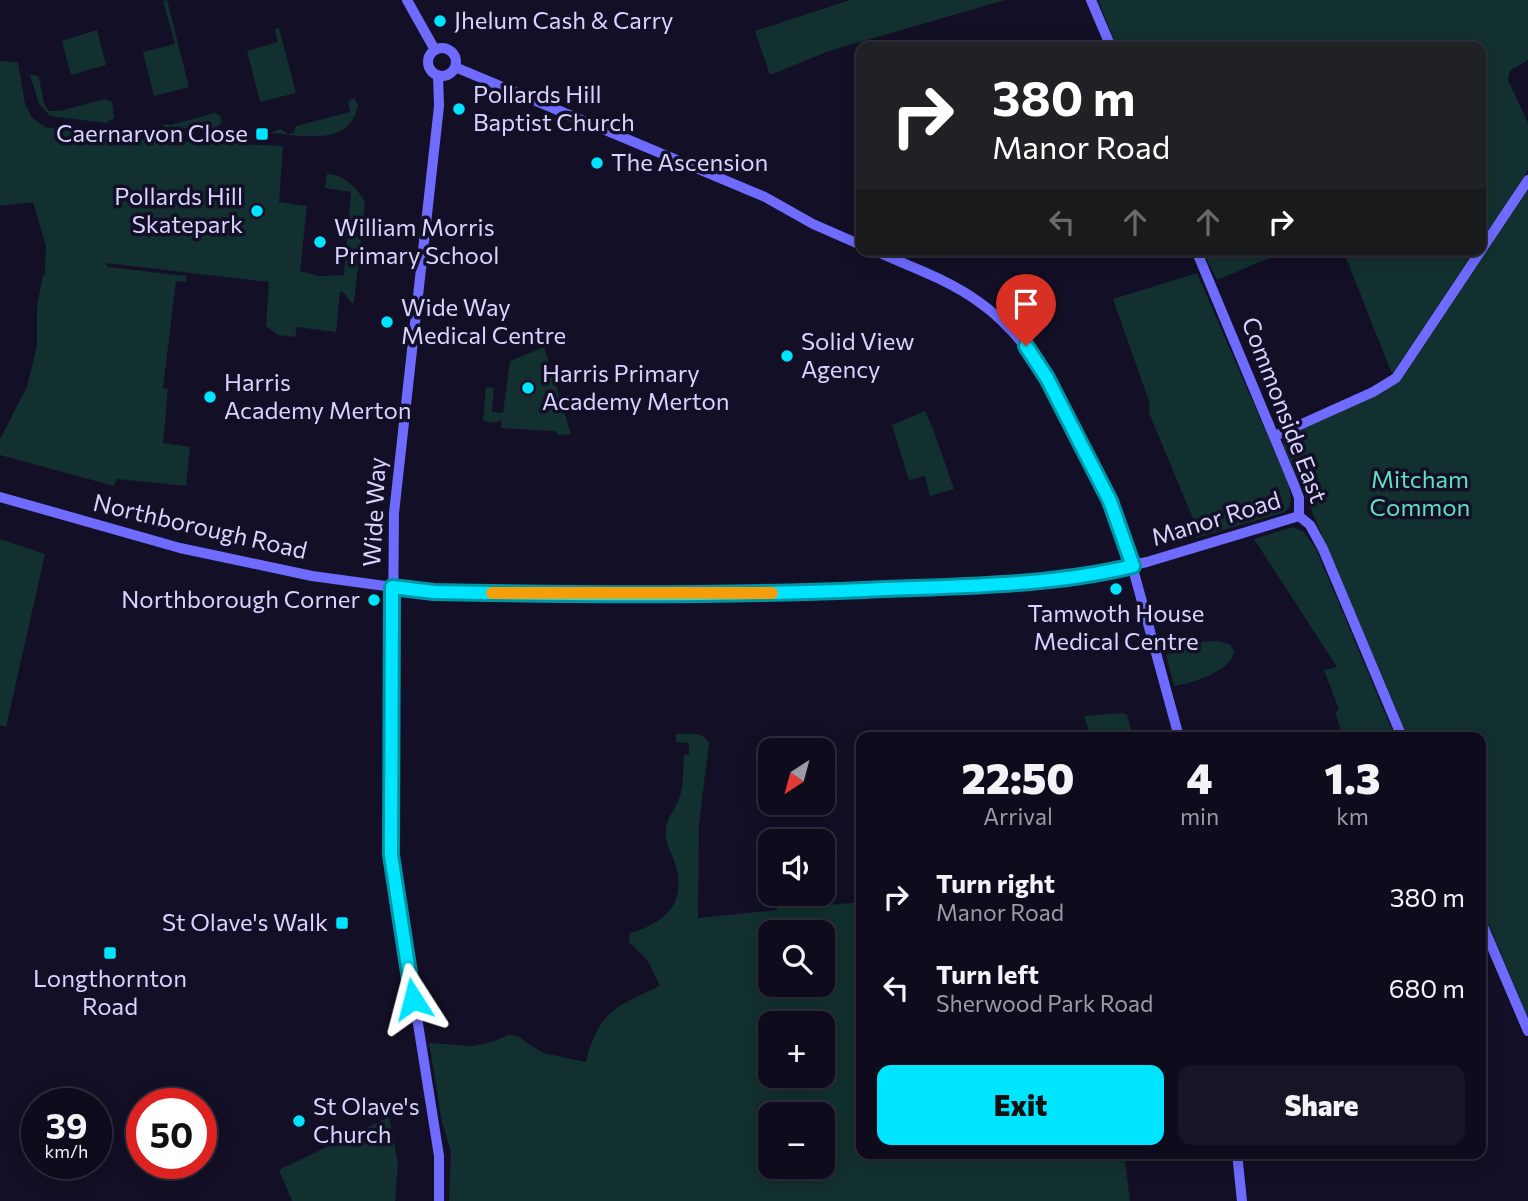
<!DOCTYPE html>
<meta charset="utf-8">
<style>
body{margin:0;font-family:Commissioner,sans-serif;background:#171425;color:#f1f3f6;height:100vh;display:flex;flex-direction:column;font-size:26px;white-space:nowrap}
*{box-sizing:border-box;margin:0}
p{font-size:23px;color:#9b9ba3}
.icon{flex:none;width:38px;height:38px;fill:none;stroke:currentColor;stroke-width:2;stroke-linecap:round;stroke-linejoin:round}
.map{position:relative;flex:1;overflow:hidden}
.side{position:absolute;left:856px;top:732px;width:630px;height:427px;display:flex;flex-direction:column;background:#0e0b1c;border-radius:14px;box-shadow:0 4px 18px #0003,0 0 0 2px #2e2b3b}
.side>*{flex:none}
.hud{position:absolute;left:856px;top:42px;width:630px;height:214px;border-radius:14px;box-shadow:0 4px 18px #0003,0 0 0 2px #2e2b3b;background:#202124;color:#fff;overflow:hidden}
.needle{width:46px;rotate:216deg}
.tools{position:absolute;left:758px;top:738px;display:grid;gap:14px}
.tools a{display:grid;place-items:center;width:77px;height:77px;border-radius:14px;background:#0e0b1c;box-shadow:0 4px 18px #0003,0 0 0 2px #2e2b3b;font-size:35px}
.speed{position:absolute;left:21px;top:1088px;display:flex;gap:14px;font-size:35px;font-weight:700;text-align:center}
.speed>*{display:grid;place-content:center;width:91px;height:91px;border-radius:50%;background:#0e0b1c;box-shadow:0 4px 18px #0003,0 0 0 2px #2e2b3b;line-height:1}
.speed small{font-size:18px;font-weight:400}
.speed .limit{border:10px solid #d22;background:#fff;color:#111}
.pin{position:absolute;display:grid;place-items:center;width:60px;height:60px;color:#fff;margin:-72px -30px;border-radius:50% 50% 50% 0;rotate:-45deg;box-shadow:0 0 7px #0007}
.pin .icon{rotate:45deg}
.me{position:absolute;width:77px;margin:-38px;rotate:351deg;stroke-linejoin:round;filter:drop-shadow(0 0 5px #0008)}
.turn{display:flex;align-items:center;gap:24px;height:147px;padding:0 21px;font-size:32px}
.turn .icon{width:91px;height:91px;stroke-width:2.5}
.turn b{display:block;font-size:49px;line-height:60px}
.lanes{display:flex;align-items:center;height:66px;padding:0 21px;background:#0003;justify-content:center;gap:35px;direction:ltr}
.lanes .off{opacity:.35}
.eta{display:flex;justify-content:space-evenly;align-items:center;height:119px;text-align:center}
.eta b{font-size:42px;font-weight:800;line-height:49px}
.button{display:flex;gap:14px;margin-top:auto;padding:14px 21px}
.button a{flex:1;height:80px;border-radius:14px;background:#00e5ff;color:#111;font-size:28px;font-weight:800;line-height:80px;text-align:center}
.button a+a{background:#171425;color:#f1f3f6}
ul{padding:0;list-style:none}
li{display:flex;align-items:center;gap:21px;height:91px;padding:0 21px}
li div{flex:1}
li b{display:block;font-size:26px}
li em{font-style:normal}
.map>svg:first-child{display:block}
.green{fill:#12302f;fill-rule:evenodd}
.lines{fill:none;stroke-linecap:round;stroke-linejoin:round}
.secondary{stroke:#6f6bff;stroke-width:10}
.route-casing{stroke:#0095a6;stroke-width:18}
.route{stroke:#00e5ff;stroke-width:12}
.slow{stroke:#f59e0b;stroke-width:12}
.poi-dot{fill:#00e5ff;stroke:#130f26;stroke-width:2.5}
.labels{text-anchor:middle;stroke-width:7;stroke-linejoin:round;paint-order:stroke}
.poi-label{font-size:24px;fill:#d9d4ff;stroke:#130f26;text-anchor:start}
.street-label{font-size:24px;fill:#d9d4ff;stroke:#130f26}
.park-label{font-size:24px;fill:#5fe0c0;stroke:#130f26}
</style>
<div class="map">
<svg width="1528" height="1201" viewBox="0 0 1528 1201">
<rect width="100%" height="100%" fill="#130f26"/>
<!-- green -->
<path class="green" d="M167 0 189 87 154 96 143 52 175 44 163 1Z
M850 0H1005L829 51 770 75 755 31Z
M1098 0H1528V60L1510 71 1508 80 1528 123V170L1481 242 1480 47H1117Z
M279 28 296 93 260 102 247 51 278 42 275 29Z
M97 30 106 65 71 75 62 41Z
M0 61 18 62 25 104 32 118 45 127 122 135 128 139 283 146 279 202 307 206 300 271 320 276 344 275 351 192 325 188 327 174C344 175 356 186 365 202L354 302 352 303 343 292 340 291 336 332 297 327 295 337 278 335 266 326 269 282 105 263 108 267 186 276V282L176 281 163 388 168 389 163 443 190 447 186 486 117 479 114 486 0 455V439L27 387 37 346V307L42 279 45 273 46 246 33 202 0 206Z
M30 75H36L39 78 44 104 49 111H60L105 99 112 102 114 118 106 123 50 116 39 104Z
M354 98 358 105C350 148 302 135 270 133L281 129 288 134 293 133 296 126 350 112 348 102Z
M215 113 220 115 222 122 214 130 164 127 163 124 170 125Z
M1528 186V1018L1481 906 1480 737H1408L1283 444 1285 437 1379 393Z
M1202 250H1289L1217 280Z
M1343 250H1475L1392 374Z
M1197 273 1288 483C1291 493 1294 505 1285 512L1196 538 1194 521 1149 413 1150 404 1113 299Z
M544 347 571 434 557 435V432L553 431 501 428 502 420 494 423 483 421 486 387 494 388 492 412 503 413 510 361Z
M925 411 933 429 954 489 930 496 925 476 909 480 892 425Z
M1293 527 1304 532 1316 549 1395 737H1343L1335 712 1339 709 1324 670 1337 667 1254 539Z
M0 539 45 554 6 727 0 725Z
M1217 641 1230 644 1234 652C1231 671 1191 684 1174 686L1166 655 1198 642Z
M1124 713 1127 715 1133 737H1091L1084 716Z
M676 734C688 734 703 731 709 743L699 824 698 918 777 910 776 894H796L798 908 861 902V1153H1124L1130 1201H449L451 1151 442 1122 429 1043 473 1046 492 1042 508 1035 517 1036 543 1053 586 1062C598 1011 617 1006 660 986L648 961 629 942 630 933C665 923 686 904 676 866 672 853 664 843 666 829 667 818 675 809 679 799 684 785 683 770 684 755H689V743L676 742ZM770 933H822V985H770ZM770 1024H822V1076H770ZM770 1115H822V1167H770Z
M389 1117 398 1164 395 1201H292L279 1170Z"/>
<g class="lines">
<!-- secondary -->
<path class="secondary" d="M407 0 435 50
M1091 0 1111 47
M428 62a14 14 0 1 1 28 0a14 14 0 1 1-28 0Z
M455 67 765 197 813 224 861 245
M438 75 439 106 394 513 391 854 439 1156V1201
M873 250C908 266 948 279 979 302 1031 339 1052 388 1080 444 1094 471 1109 497 1121 525L1179 737
M1196 250 1295 487 1299 498V516
M1275 436 1373 392 1396 378 1528 180
M0 497 180 548 312 576 422 591 490 593 748 594 929 587 1074 577 1147 562 1299 516
M1299 516 1310 525 1323 549 1402 737
M1480 919 1528 1031
M1237 1153 1242 1201"/>
</g>
<g class="lines">
<defs>
<path id="route" d="M413 999 391 855 392 587 434 592C578 595 721 596 864 590 953 586 1046 587 1133 566L1110 501 1047 378 1026 346"/>
</defs>
<!-- route casing -->
<use href="#route" class="route-casing"/>
<!-- route -->
<use href="#route" class="route"/>
<!-- slow -->
<path class="slow" d="M492 593H772"/>
</g>
<!-- markers -->
<g class="poi-dot">
<circle cx="440" cy="21" r="7"/>
<circle cx="459" cy="109" r="7"/>
<rect x="255" y="127" width="14" height="14" rx="3.5"/>
<circle cx="597" cy="163" r="7"/>
<circle cx="257" cy="211" r="7"/>
<circle cx="320" cy="242" r="7"/>
<circle cx="387" cy="322" r="7"/>
<circle cx="787" cy="356" r="7"/>
<circle cx="528" cy="388" r="7"/>
<circle cx="210" cy="397" r="7"/>
<circle cx="1116" cy="589" r="7"/>
<circle cx="374" cy="600" r="7"/>
<rect x="335" y="916" width="14" height="14" rx="3.5"/>
<rect x="103" y="946" width="14" height="14" rx="3.5"/>
<circle cx="299" cy="1121" r="7"/>
</g>
<g class="labels">
<!-- poi labels -->
<g class="poi-label">
<text x="454" y="29">Jhelum Cash &amp; Carry</text>
<text x="473" y="103">Pollards Hill<tspan x="473" dy="28">Baptist Church</tspan></text>
<text x="248" y="142" text-anchor="end">Caernarvon Close</text>
<text x="611" y="171">The Ascension</text>
<text x="243" y="205" text-anchor="end">Pollards Hill<tspan x="243" dy="28">Skatepark</tspan></text>
<text x="334" y="236">William Morris<tspan x="334" dy="28">Primary School</tspan></text>
<text x="401" y="316">Wide Way<tspan x="401" dy="28">Medical Centre</tspan></text>
<text x="801" y="350">Solid View<tspan x="801" dy="28">Agency</tspan></text>
<text x="542" y="382">Harris Primary<tspan x="542" dy="28">Academy Merton</tspan></text>
<text x="224" y="391">Harris<tspan x="224" dy="28">Academy Merton</tspan></text>
<text x="360" y="608" text-anchor="end">Northborough Corner</text>
<text x="1116" y="622" text-anchor="middle">Tamwoth House<tspan x="1116" dy="28">Medical Centre</tspan></text>
<text x="328" y="931" text-anchor="end">St Olave's Walk</text>
<text x="110" y="987" text-anchor="middle">Longthornton<tspan x="110" dy="28">Road</tspan></text>
<text x="313" y="1115">St Olave's<tspan x="313" dy="28">Church</tspan></text>
</g>
<!-- street labels -->
<g class="street-label">
<text transform="translate(1284 410) rotate(69)" y="8">Commonside East</text>
<text transform="translate(375 512) rotate(-87)" y="8">Wide Way</text>
<text transform="translate(1216 519) rotate(-17)" y="8">Manor Road</text>
<text transform="translate(200 527) rotate(13)" y="8">Northborough Road</text>
</g>
<!-- park labels -->
<g class="park-label">
<text x="1420" y="488">Mitcham<tspan x="1420" dy="28">Common</tspan></text>
</g>
</g>
</svg>
<div class="tools">
<a><svg class="needle" viewBox="-14 -14 28 28"><path d="M0-13l5 13h-10z" fill="#e53935"/><path d="M0 13l5-13h-10z" fill="#9b9ba3"/></svg></a>
<a><svg class="icon" aria-label="sound" viewBox="0 0 24 24"><path d="M4 9h4l5-4v14l-5-4H4zM17 9q2 3 0 6"/></svg></a>
<a><svg class="icon" aria-label="search" viewBox="0 0 24 24"><circle cx="10" cy="10" r="6"/><path d="M15 15l6 6"/></svg></a>
<a>+</a>
<a>−</a>
</div>
<div class="speed"><div>39<small>km/h</small></div><div class="limit">50</div></div>
<div class="pin" style="left:1026px;top:346px;background:#d93025"><svg class="icon" aria-label="arrive" viewBox="0 0 24 24"><path d="M6 21V4h12l-3 4 3 4H6"/></svg></div>
<svg class="me" style="left:413px;top:999px" viewBox="-20 -20 40 40"><path d="M0-17L14 15 0 8-14 15z" fill="#00e5ff" stroke="#fff" stroke-width="4"/></svg>
<div class="hud">
<div class="turn"><svg class="icon" aria-label="right" viewBox="0 0 24 24"><path d="M7 20v-9h11M14 6l5 5-5 5"/></svg><div><b>380 m</b>Manor Road</div></div>
<div class="lanes"><svg class="icon off" aria-label="left" viewBox="0 0 24 24"><path d="M17 20v-9H6M10 6l-5 5 5 5"/></svg><svg class="icon off" aria-label="ahead" viewBox="0 0 24 24"><path d="M12 20V5M6 11l6-6 6 6"/></svg><svg class="icon off" aria-label="ahead" viewBox="0 0 24 24"><path d="M12 20V5M6 11l6-6 6 6"/></svg><svg class="icon" aria-label="right" viewBox="0 0 24 24"><path d="M7 20v-9h11M14 6l5 5-5 5"/></svg></div>
</div>
<section class="side">
<div class="eta">
<div><b>22:50</b><p>Arrival</p></div>
<div><b>4</b><p>min</p></div>
<div><b>1.3</b><p>km</p></div>
</div>
<ul>
<li><svg class="icon" aria-label="right" viewBox="0 0 24 24"><path d="M7 20v-9h11M14 6l5 5-5 5"/></svg><div><b>Turn right</b><p>Manor Road</p></div><em>380 m</em></li>
<li><svg class="icon" aria-label="left" viewBox="0 0 24 24"><path d="M17 20v-9H6M10 6l-5 5 5 5"/></svg><div><b>Turn left</b><p>Sherwood Park Road</p></div><em>680 m</em></li>
</ul>
<div class="button"><a>Exit</a><a>Share</a></div>
</section>
</div>
